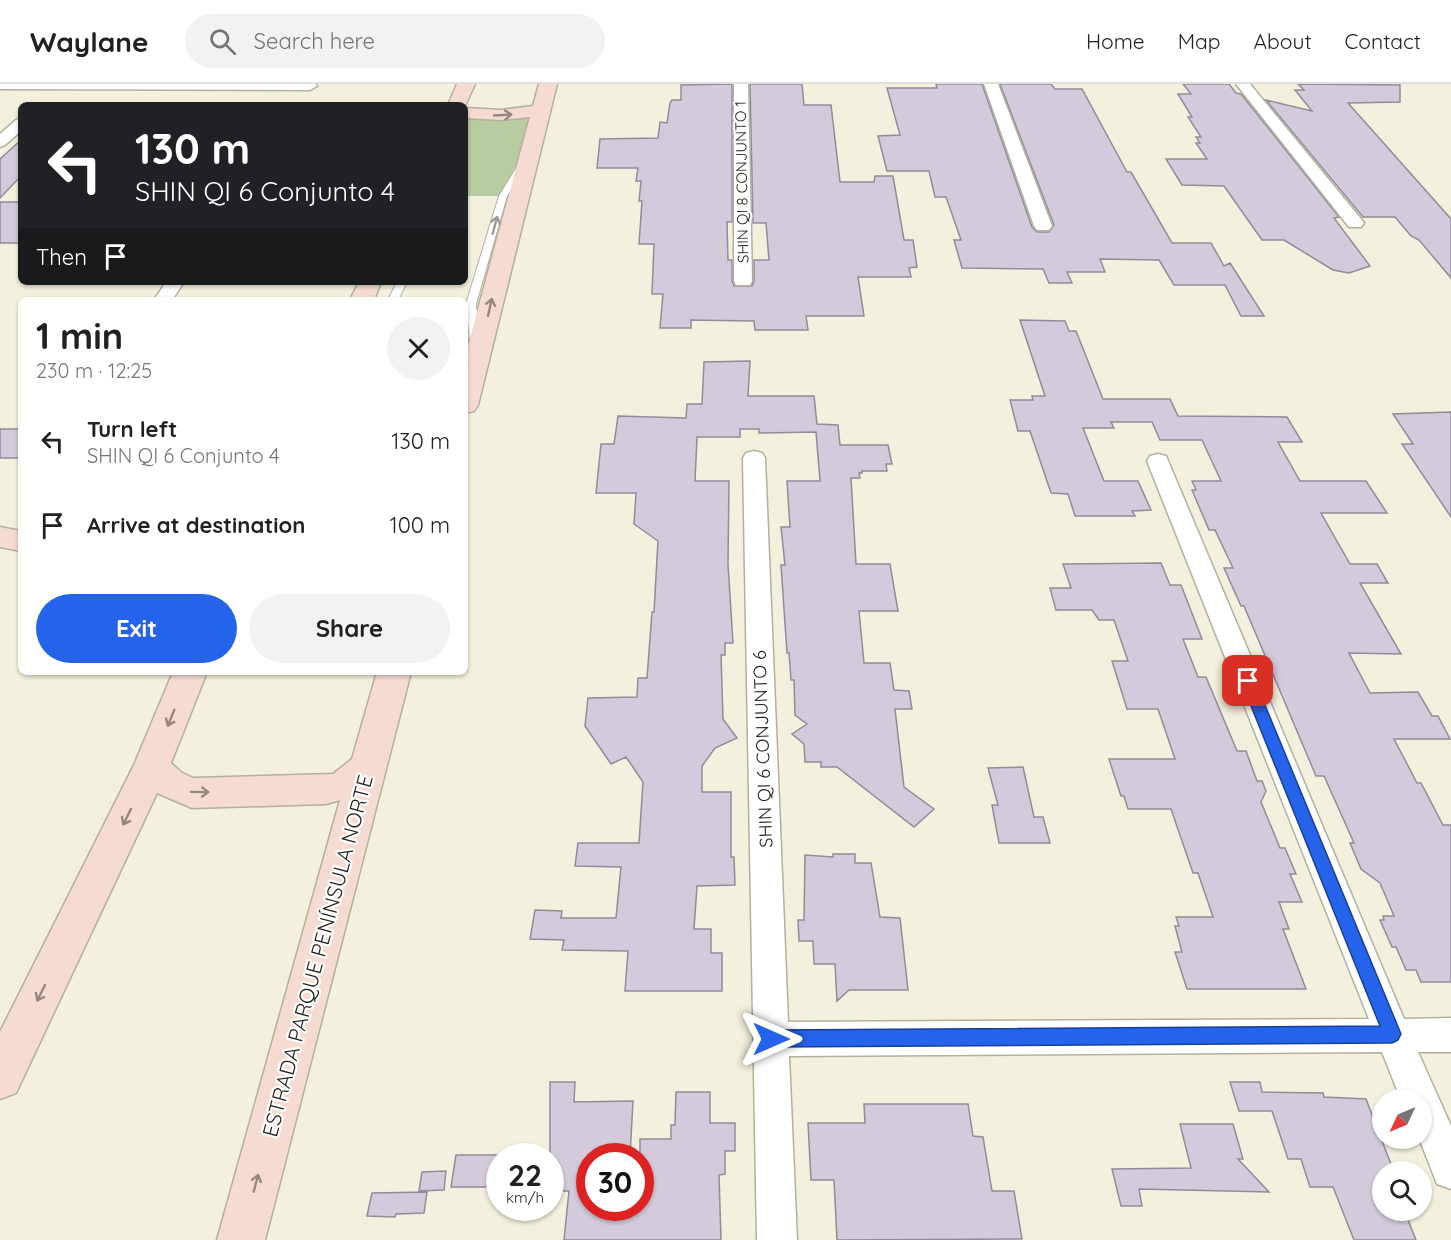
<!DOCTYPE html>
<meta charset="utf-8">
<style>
body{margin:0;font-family:Quicksand,sans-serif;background:#f2f2f2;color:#202124;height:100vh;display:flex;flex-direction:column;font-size:22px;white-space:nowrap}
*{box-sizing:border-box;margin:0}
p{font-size:20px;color:#757577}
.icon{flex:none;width:33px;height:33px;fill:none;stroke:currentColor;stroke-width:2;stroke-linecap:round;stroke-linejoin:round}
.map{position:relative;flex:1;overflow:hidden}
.sheet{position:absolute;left:18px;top:213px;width:450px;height:378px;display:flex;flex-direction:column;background:#fff;border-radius:9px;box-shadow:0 2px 4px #0004}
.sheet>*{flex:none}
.guide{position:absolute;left:18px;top:18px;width:450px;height:183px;border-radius:9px;box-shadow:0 2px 4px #0004;background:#202124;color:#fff;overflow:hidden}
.needle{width:39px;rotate:226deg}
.controls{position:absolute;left:1372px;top:1005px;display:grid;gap:12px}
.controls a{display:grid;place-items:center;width:60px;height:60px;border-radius:50%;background:#fff;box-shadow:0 2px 4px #0004;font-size:30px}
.speed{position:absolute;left:486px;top:1059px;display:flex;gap:12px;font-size:30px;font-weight:700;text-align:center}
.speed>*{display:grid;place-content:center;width:78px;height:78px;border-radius:50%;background:#fff;box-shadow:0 2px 4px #0004;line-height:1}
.speed small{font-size:15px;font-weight:400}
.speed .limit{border:9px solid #d22;background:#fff;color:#111}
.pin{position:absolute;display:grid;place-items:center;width:51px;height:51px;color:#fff;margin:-26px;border-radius:12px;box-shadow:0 3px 9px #0006}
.me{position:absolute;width:66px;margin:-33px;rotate:90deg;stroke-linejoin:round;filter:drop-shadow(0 0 4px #0008)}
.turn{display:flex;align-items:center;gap:21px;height:126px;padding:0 18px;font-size:27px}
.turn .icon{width:78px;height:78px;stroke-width:2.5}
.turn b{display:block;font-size:42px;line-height:51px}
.then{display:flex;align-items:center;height:57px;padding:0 18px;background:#0003;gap:12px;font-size:22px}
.round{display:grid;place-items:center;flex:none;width:63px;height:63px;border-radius:32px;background:#f2f2f2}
.head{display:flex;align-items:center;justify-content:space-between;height:102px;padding:0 18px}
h1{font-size:36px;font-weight:800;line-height:45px}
.button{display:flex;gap:12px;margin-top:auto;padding:12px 18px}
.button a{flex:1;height:69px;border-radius:36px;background:#2563eb;color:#fff;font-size:24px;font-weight:800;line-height:69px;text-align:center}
.button a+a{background:#f2f2f2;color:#202124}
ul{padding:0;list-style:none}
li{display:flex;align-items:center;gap:18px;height:84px;padding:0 18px}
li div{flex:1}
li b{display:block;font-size:22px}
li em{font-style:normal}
header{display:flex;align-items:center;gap:36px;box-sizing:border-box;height:84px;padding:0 30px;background:#fff;border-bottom:2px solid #e0e0e0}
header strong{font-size:28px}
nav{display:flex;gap:33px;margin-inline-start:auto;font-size:21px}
.search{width:420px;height:54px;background:#f2f2f2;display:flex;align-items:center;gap:15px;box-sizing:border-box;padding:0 21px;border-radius:33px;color:#757577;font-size:22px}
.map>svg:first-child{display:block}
.green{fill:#b9cca1}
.building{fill:#d3cbdc;stroke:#928b9a;stroke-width:1.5}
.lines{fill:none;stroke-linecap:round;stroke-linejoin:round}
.lane-casing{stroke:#b3b09e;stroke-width:2}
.street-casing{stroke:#b3b09e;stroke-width:3}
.secondary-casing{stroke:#b3b09e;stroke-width:3}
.lane{fill:#fff;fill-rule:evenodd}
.street{fill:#fff;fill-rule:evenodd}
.secondary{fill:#f6dbd2;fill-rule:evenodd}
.oneway{stroke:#978780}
.oneway2{stroke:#9c9b98}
.route{fill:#2563eb;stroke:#184099;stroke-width:1.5}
.labels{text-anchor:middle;stroke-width:4.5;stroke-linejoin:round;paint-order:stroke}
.far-street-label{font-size:15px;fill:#23211b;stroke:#fff}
.street-label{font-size:18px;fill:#23211b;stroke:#fff}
.near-street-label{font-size:21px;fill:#23211b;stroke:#fff}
</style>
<header>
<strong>Waylane</strong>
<div class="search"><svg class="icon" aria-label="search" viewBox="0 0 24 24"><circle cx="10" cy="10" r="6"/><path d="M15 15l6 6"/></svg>Search here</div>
<nav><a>Home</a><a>Map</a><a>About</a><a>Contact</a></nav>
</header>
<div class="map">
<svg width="1451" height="1156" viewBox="0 0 1451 1156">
<rect width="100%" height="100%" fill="#f3f0dd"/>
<!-- green -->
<path class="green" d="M535 33 503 112H465V35Z"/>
<!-- building -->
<path class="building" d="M732 0V138H727L728 176H732V197L734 202H752L754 197V176H769L766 139H753L750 0H802L804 21H831L840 98H874L875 92H893L904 156H913L917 183 909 184 911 193H858L864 232H806L808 246H755L754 237 691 236V244H660L663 210H652L654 160H639L642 117H639L641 97H636L638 84H597L600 55 658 54 660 38 667 39 670 19 672 16H681V1Z
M936 0H982L1032 143 1037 148H1049L1054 141 1000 0H1051L1055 5H1082L1127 88H1131L1172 159H1211L1224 182 1230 179 1264 232H1241L1225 201H1174L1159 176 1100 175 1105 188H1067L1072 199H1049L1043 185 962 184 954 156H961L946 113H935L929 87H887L878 52 900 51 887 4H937Z
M1183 0H1229L1236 9 1241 10 1339 133 1334 134 1370 182 1349 189 1333 186 1284 156H1262L1224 102 1182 101 1166 75H1207L1196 59H1200L1196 53H1201L1188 33H1192L1178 10H1191Z
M1298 0 1400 1V18L1348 19 1451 135V194L1419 156 1411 152 1395 133H1363L1266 16 1312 27 1295 6H1304Z
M21 56V92L0 114V75Z
M0 118H21V159H0Z
M1020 236 1065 237 1069 247H1076L1103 315H1170L1178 332 1287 333 1302 358H1278L1300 397H1366L1387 429H1321L1350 480H1377L1388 499H1360L1401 570 1349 569 1370 609 1418 608 1432 632H1438L1450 655H1394L1417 699H1421L1443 741H1451V898H1421L1416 886H1406L1396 863H1392L1380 836H1384L1383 832H1394L1380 799 1361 785 1350 759H1354L1324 692H1316L1244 522H1241L1224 484H1233L1215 446H1209L1192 406H1196L1192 397H1221L1202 356H1160L1152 338H1111L1114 344H1083L1104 397H1138L1151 426 1132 427 1135 432H1075L1068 410 1051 409 1030 347H1018L1010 316H1033L1032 312H1045Z
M750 277 748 312H814L817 340 838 341 840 361H888L892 380H886L887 387H862V389H859L860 394H851L856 480H890L898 527H859L864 579H890L894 606 909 607 912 625H895L904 703 934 725 914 743 837 683H821V678H805L804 660 792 650 807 640 795 631 794 596H791L789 569H787L781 481H785L781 443H790L787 397H820L816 348 759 349V345H740V353H697L695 397H729L728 480 733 559H725V571H721L723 635 737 654 715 664 702 682V708H731V773H734L735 801 697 802 694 845H711V869H722V907H625L628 867 562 866 564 856 530 855 535 826 562 827 561 834H616L621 783 575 782 578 759H639L643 698 626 673 611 680 585 642 588 614 637 613 638 594H647L652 528H654L658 457 634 440 636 409H596L601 360H614L618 332 686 334 687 320H702L704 278Z
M1451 328V433L1402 360H1413L1393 330Z
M0 345H21V374H0Z
M1161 479 1170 501H1181L1202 555H1183L1198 593H1206L1237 667H1246L1257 697H1262L1266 707 1261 718 1280 764H1285L1296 790H1290L1302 818H1279L1289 845H1283L1306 905H1187L1175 868H1182L1175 842H1179L1176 833H1213L1198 789H1193L1171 725H1128L1124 712H1121L1109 675H1175L1158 625H1127L1112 577H1128L1114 536H1099L1092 526H1056L1050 504H1071L1063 480Z
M1023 683 1034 733H1043L1050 759H999L992 721H998L988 684Z
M833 770H855V779H871L880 833 900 834 908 906H849L837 917 835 880H814L813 857H799L798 836H804L805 771 833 773Z
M550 998H575L574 1018 633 1017 630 1072H590V1124H640V1055H671V1041H675L676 1008H710V1039H735V1067H725V1090L719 1091 721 1156H564L569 1107H550Z
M1230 998H1260L1262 1008 1323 1009 1324 1013 1366 1015 1394 1088H1383V1126H1404L1416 1156H1354L1333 1103H1310L1301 1075H1288L1272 1027H1239Z
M864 1020H968L973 1052 983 1053 992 1107H1014L1022 1155 837 1156 834 1096H811L808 1039H865Z
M1180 1040H1233L1243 1075H1238L1269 1108 1139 1105 1142 1122H1121L1112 1085 1191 1084Z
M456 1071H500V1103H451Z
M446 1087 444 1106 419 1107 422 1088Z
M427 1108 424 1129 396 1130 395 1133 367 1132 372 1109Z"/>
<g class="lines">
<defs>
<path id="lane" d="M520 78 527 80 507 112 476 220 480 263 479 265H471L466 220 499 112Z
M397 198H407L398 216H388Z"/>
<path id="street" d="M0 0H316L317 2 310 6 0 5Z
M734 0H748L752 197 750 201H736L734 197Z
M984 0H998L1052 142 1049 146H1037L1034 142Z
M1236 0H1250L1361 135 1364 139 1361 143H1349Z
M21 34V47L5 61 0 63V50L16 36Z
M166 198H184L172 216H154Z
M754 367 762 369 765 374 788 938 1369 935 1147 377 1150 372 1158 370 1166 372 1404 935 1451 934V968H1418L1451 1042V1105L1437 1100 1419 1054H1422V1016H1401L1382 968 789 972 797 1156H757L743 374 746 369Z"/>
<path id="secondary" d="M457 0H475L465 22 448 21Z
M539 0H557L478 321 474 327 465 329V273L530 33 501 36 465 34V24L501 26 533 22Z
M359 198H381L374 216H350Z
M0 443 21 447V467L0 463Z
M173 588H207L171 679 182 689 193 694 333 690 352 675 377 588H411L265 1156H217L340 716 326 720 192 724 157 709 16 1009 0 1015V948L134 681Z"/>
</defs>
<!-- lane casing -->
<use href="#lane" class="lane-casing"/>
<!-- street casing -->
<use href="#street" class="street-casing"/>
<!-- secondary casing -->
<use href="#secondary" class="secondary-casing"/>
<!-- lane -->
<use href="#lane" class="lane"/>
<!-- street -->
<use href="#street" class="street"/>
<!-- secondary -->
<use href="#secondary" class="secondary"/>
</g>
<!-- one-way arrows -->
<defs><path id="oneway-shaft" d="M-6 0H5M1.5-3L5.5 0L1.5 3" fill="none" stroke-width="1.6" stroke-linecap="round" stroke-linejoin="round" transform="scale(1.5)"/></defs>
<g class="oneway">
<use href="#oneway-shaft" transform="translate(503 31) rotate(-3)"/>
<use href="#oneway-shaft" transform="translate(490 223) rotate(-77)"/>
<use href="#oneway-shaft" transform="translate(171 634) rotate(112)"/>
<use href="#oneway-shaft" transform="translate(200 708) rotate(1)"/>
<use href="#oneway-shaft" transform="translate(127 733) rotate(116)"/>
<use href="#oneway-shaft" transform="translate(41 909) rotate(116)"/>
<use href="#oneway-shaft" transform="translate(256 1099) rotate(-75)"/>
</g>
<use class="oneway2" href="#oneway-shaft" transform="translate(495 141) rotate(-75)"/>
<!-- route -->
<path class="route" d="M1248 592 1255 597 1401 950 1398 956 1392 959 771 963 765 961 763 955 765 949 771 946 1380 942 1241 597Z"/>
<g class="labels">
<!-- far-street labels -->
<g class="far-street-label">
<text transform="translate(742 98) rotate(-91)" y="5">SHIN QI 8 CONJUNTO 1</text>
</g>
<!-- street labels -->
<g class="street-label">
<text transform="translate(763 665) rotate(-92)" y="6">SHIN QI 6 CONJUNTO 6</text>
</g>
<!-- near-street labels -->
<g class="near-street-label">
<text transform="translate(318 872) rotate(-75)" y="7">ESTRADA PARQUE PENÍNSULA NORTE</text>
</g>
</g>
</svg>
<div class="controls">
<a><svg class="needle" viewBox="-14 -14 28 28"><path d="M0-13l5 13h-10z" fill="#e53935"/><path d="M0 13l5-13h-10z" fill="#757577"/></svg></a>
<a><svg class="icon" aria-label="search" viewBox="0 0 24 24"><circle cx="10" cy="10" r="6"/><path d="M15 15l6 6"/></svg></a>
</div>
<div class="speed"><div>22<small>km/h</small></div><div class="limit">30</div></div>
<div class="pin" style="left:1248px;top:597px;background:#d93025"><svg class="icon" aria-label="arrive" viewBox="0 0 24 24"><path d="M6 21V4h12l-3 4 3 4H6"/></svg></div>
<svg class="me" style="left:771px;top:955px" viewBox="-20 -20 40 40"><path d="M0-17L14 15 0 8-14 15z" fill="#2563eb" stroke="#fff" stroke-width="4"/></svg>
<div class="guide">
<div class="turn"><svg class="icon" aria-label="left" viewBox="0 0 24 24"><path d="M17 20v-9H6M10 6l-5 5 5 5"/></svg><div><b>130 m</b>SHIN QI 6 Conjunto 4</div></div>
<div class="then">Then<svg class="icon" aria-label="arrive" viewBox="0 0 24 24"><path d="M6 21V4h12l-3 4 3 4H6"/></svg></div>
</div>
<section class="sheet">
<div class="head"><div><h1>1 min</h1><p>230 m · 12:25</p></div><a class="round"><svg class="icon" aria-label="close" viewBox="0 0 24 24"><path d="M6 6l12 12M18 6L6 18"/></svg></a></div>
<ul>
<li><svg class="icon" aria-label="left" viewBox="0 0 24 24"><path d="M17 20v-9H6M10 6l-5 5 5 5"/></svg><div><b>Turn left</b><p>SHIN QI 6 Conjunto 4</p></div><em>130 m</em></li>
<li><svg class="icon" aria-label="arrive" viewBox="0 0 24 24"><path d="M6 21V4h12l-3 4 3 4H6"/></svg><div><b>Arrive at destination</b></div><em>100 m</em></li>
</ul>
<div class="button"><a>Exit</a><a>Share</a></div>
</section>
</div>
